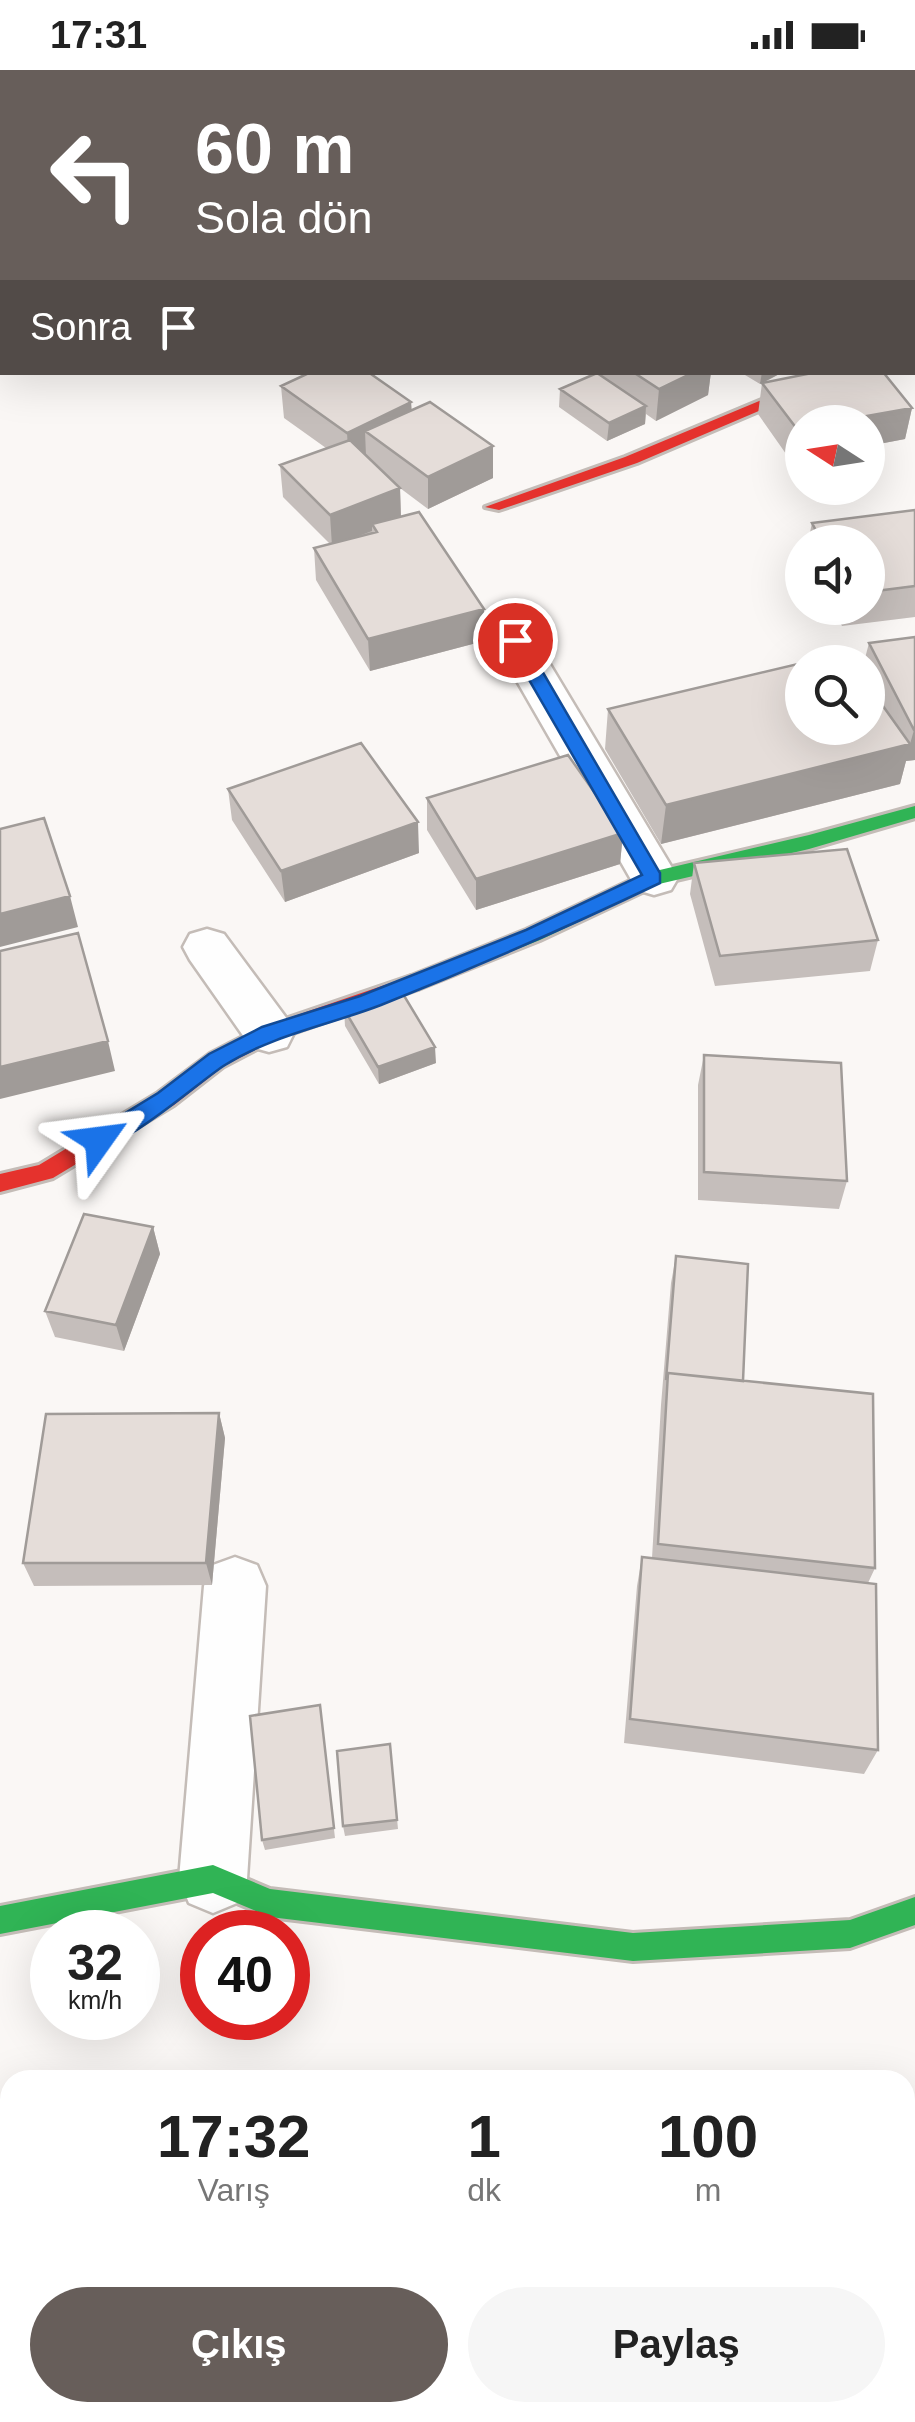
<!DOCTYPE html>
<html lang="tr">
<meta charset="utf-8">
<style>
body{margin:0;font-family:Helvetica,sans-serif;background:#f6f6f6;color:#222;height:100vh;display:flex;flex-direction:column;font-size:38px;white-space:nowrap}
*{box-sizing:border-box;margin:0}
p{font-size:32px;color:#767676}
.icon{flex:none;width:55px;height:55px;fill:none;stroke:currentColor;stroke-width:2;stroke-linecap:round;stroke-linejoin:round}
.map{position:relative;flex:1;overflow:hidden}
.sheet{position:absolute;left:0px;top:2000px;width:915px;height:352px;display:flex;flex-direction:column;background:#fff;border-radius:30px 30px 0 0;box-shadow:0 10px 40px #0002}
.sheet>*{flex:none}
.guide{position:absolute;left:0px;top:0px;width:915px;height:305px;box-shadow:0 10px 40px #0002;background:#675e5a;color:#fff;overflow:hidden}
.needle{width:65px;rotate:282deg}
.fabs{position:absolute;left:785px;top:335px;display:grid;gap:20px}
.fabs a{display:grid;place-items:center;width:100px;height:100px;border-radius:50%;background:#fff;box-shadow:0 10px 40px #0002;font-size:50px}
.speed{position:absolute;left:30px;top:1840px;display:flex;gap:20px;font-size:50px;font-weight:700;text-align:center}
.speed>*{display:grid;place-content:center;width:130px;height:130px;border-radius:50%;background:#fff;box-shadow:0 10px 40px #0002;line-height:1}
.speed small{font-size:25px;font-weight:400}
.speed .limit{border:15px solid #d22;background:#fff;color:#111}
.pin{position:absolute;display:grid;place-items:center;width:85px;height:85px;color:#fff;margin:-42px;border:5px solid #fff;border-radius:50%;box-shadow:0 2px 10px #0007}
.me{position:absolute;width:110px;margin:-55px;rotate:59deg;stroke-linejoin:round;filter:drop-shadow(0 0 8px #0008)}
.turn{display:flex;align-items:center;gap:35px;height:210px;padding:0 30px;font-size:45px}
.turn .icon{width:130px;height:130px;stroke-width:2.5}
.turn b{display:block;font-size:70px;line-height:85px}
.then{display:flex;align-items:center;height:95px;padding:0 30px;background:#0003;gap:20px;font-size:38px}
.eta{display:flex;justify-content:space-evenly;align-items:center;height:170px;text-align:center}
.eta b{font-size:60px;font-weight:700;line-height:70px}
.button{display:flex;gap:20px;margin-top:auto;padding:20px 30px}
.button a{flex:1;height:115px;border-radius:60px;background:#675e5a;color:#fff;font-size:40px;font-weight:700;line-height:115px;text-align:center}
.button a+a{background:#f6f6f6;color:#222}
.status{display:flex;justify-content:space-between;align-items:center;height:70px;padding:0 50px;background:#fff;direction:ltr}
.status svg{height:28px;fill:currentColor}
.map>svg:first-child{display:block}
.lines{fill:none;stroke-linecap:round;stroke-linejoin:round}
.street-casing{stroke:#c4bcb7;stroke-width:5}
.fast-casing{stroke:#c4bcb7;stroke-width:6}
.jam-casing{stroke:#c4bcb7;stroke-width:6}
.street{fill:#fefefe;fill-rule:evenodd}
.fast{fill:#30b455;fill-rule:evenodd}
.jam{fill:#e5322d;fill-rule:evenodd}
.wall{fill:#c5bebb}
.shaded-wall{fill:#a09b98}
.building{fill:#e5ddd9;stroke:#a09b98;stroke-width:2.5}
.route{fill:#1a73e8;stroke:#114b97;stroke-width:2.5}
</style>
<div class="status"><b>17:31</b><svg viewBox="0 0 49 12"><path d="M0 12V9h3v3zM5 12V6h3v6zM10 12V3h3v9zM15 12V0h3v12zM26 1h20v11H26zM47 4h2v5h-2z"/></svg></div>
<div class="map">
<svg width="915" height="2352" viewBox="0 0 915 2352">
<rect width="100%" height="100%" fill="#faf7f5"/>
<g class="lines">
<defs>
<path id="street" d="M659 0H692L693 2H661Z
M0 236H2V258H0Z
M915 263V285L912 286V264Z
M515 558 530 561 671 796 678 808 671 820 654 825 637 820 494 571 500 561Z
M207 859 224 864 287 949 294 963 287 977 269 982 251 977 190 890 183 877 190 864Z
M235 1487 257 1495 266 1516 247 1809 237 1833 213 1843 189 1833 179 1809 204 1516 213 1495Z"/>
<path id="fast" d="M915 736V748L809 779 659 814 540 870 418 919H404L401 914 404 909 526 860 647 803 809 765Z
M213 1795 270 1819 633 1863 850 1850 915 1827V1855L850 1878 633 1891 270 1847 213 1823 0 1864V1836Z"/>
<path id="jam" d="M829 302H850L637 393 499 440 485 437 625 387Z
M411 906 418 909 421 914 418 919 276 969 224 996 174 1035 53 1108 0 1122V1104L39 1095 158 1023 210 984 262 957Z"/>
</defs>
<!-- street casing -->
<use href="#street" class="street-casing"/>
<!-- fast casing -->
<use href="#fast" class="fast-casing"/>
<!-- jam casing -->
<use href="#jam" class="jam-casing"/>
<!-- street -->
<use href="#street" class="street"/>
<!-- fast -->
<use href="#fast" class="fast"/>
<!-- jam -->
<use href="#jam" class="jam"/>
</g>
<!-- wall -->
<path class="wall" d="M731 0H915V19H913L912 2H731Z
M602 302H711L708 325 656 351 646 344 645 354 607 371 559 337 560 319 602 306Z
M740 302H783L763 313 912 338 905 369 791 391 758 344 762 313 760 314Z
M281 316 411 332 412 340 493 376V408L428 439 400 418 401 446 484 571 370 601 316 510 314 478 330 474 283 427 280 395 326 378 284 348Z
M915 440V547L842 556 832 538H868V472H808L812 453Z
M915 567V690L906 691 900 714 661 774 605 679 608 639 868 658V592H864L869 573Z
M228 719 419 783 285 832 232 750Z
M427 728 623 763 620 794 476 840 427 760Z
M694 793 878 870 870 901 715 916 690 824Z
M344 939 436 993 379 1014 345 956Z
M704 985 847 1111 839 1139 698 1130V1015Z
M153 1157 160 1184 124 1281 55 1267 45 1241Z
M676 1186 743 1311 875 1498 868 1513 878 1680 864 1704 624 1673 637 1516 642 1487 652 1488 661 1335 671 1213Z
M219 1343 225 1368 212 1515 34 1516 23 1493Z
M320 1635 335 1768 265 1780 262 1770Z
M390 1674 398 1759 345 1766 343 1756Z"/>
<!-- shaded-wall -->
<path class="shaded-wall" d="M910 0H915V19H912V2H910Z
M915 71V101H912V72Z
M915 221V258L912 259V222Z
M694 302H711L708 325 656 351 659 319Z
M762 302H783L760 314Z
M411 332 412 364 365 361 366 386 349 394 347 363Z
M646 336 645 354 607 371 609 353Z
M912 338 905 369 868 376V352H833Z
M802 358V389L791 391 797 359Z
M493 376V408L428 439V407Z
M400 418 401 450 372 454V461L332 476 330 445Z
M484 539V571L370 601 368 569Z
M914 660H915V690L906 691 900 714 661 774 666 735 910 674Z
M418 752 419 783 285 832 281 801Z
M623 763 620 794 476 840V809Z
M70 826 78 857 0 877V844Z
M108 971 115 1001 0 1029V997Z
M435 977 436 993 379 1014 378 997Z
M153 1157 160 1184 124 1281 116 1255Z
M219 1343 225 1368 212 1515 206 1493Z"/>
<!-- building -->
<path class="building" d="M762 0H891L894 2H825L823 1 765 2Z
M912 19 915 21V71L912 72Z
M912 153 915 154V221L912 222Z
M311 302H368L411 332 347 363 281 316Z
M633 302H694L659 319Z
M817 302H883L912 338 833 352H802V358L797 359 762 313Z
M597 303 646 336 609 353 560 319Z
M430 332 493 376 428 407 365 361Z
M350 370 400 418 330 445 280 395Z
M915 440V516L868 522V472H822L812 453Z
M419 442 484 539 368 569 314 478 377 462 372 454Z
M915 567V660H914L869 573Z
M844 583 851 592H804Z
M802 593V658H868V615L910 674 666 735 608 639Z
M361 673 418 752 281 801 228 719Z
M568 685 623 763 476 809 427 728Z
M44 748 70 826 0 844V759Z
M847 779 878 870 720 886 694 793Z
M78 863 108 971 0 997V881Z
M400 919 435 977 378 997 344 939Z
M704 985 841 993 847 1111 704 1102Z
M84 1144 153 1157 116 1255 45 1241Z
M676 1186 748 1194 743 1311 668 1303 666 1310Z
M668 1303 873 1324 875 1498 658 1474Z
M219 1343 206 1493H23L46 1344Z
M642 1487 876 1514 878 1680 630 1649Z
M320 1635 334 1758 262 1770 250 1646Z
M390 1674 397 1750 343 1756 337 1681Z
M263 2342H465L466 2352H263Z"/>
<!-- route -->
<path class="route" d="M515 565 524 570 660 803V813C568 857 476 897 381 935 329 955 273 965 225 995 199 1011 119 1085 91 1076L88 1070 91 1064 158 1023 209 984 262 957 360 926 526 860 642 805 506 570Z"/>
</svg>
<div class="fabs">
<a><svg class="needle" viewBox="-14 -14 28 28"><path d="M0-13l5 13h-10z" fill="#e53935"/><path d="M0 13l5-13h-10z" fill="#767676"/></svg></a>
<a><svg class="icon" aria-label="sound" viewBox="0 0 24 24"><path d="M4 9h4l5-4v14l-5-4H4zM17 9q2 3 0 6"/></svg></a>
<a><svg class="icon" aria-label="search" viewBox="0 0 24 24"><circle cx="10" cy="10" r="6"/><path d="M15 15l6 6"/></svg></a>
</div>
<div class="speed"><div>32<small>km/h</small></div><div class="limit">40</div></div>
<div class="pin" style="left:515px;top:570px;background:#d93025"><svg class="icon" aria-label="arrive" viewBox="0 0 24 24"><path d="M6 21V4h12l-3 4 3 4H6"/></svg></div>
<svg class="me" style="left:99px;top:1070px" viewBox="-20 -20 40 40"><path d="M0-17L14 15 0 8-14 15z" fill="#1a73e8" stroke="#fff" stroke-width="4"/></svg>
<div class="guide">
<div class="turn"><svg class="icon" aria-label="left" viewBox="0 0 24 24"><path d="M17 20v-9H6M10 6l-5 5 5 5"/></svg><div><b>60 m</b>Sola dön</div></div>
<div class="then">Sonra<svg class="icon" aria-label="arrive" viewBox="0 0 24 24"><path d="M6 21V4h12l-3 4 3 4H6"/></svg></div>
</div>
<section class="sheet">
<div class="eta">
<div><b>17:32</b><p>Varış</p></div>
<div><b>1</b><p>dk</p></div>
<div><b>100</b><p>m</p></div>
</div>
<div class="button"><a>Çıkış</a><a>Paylaş</a></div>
</section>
</div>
